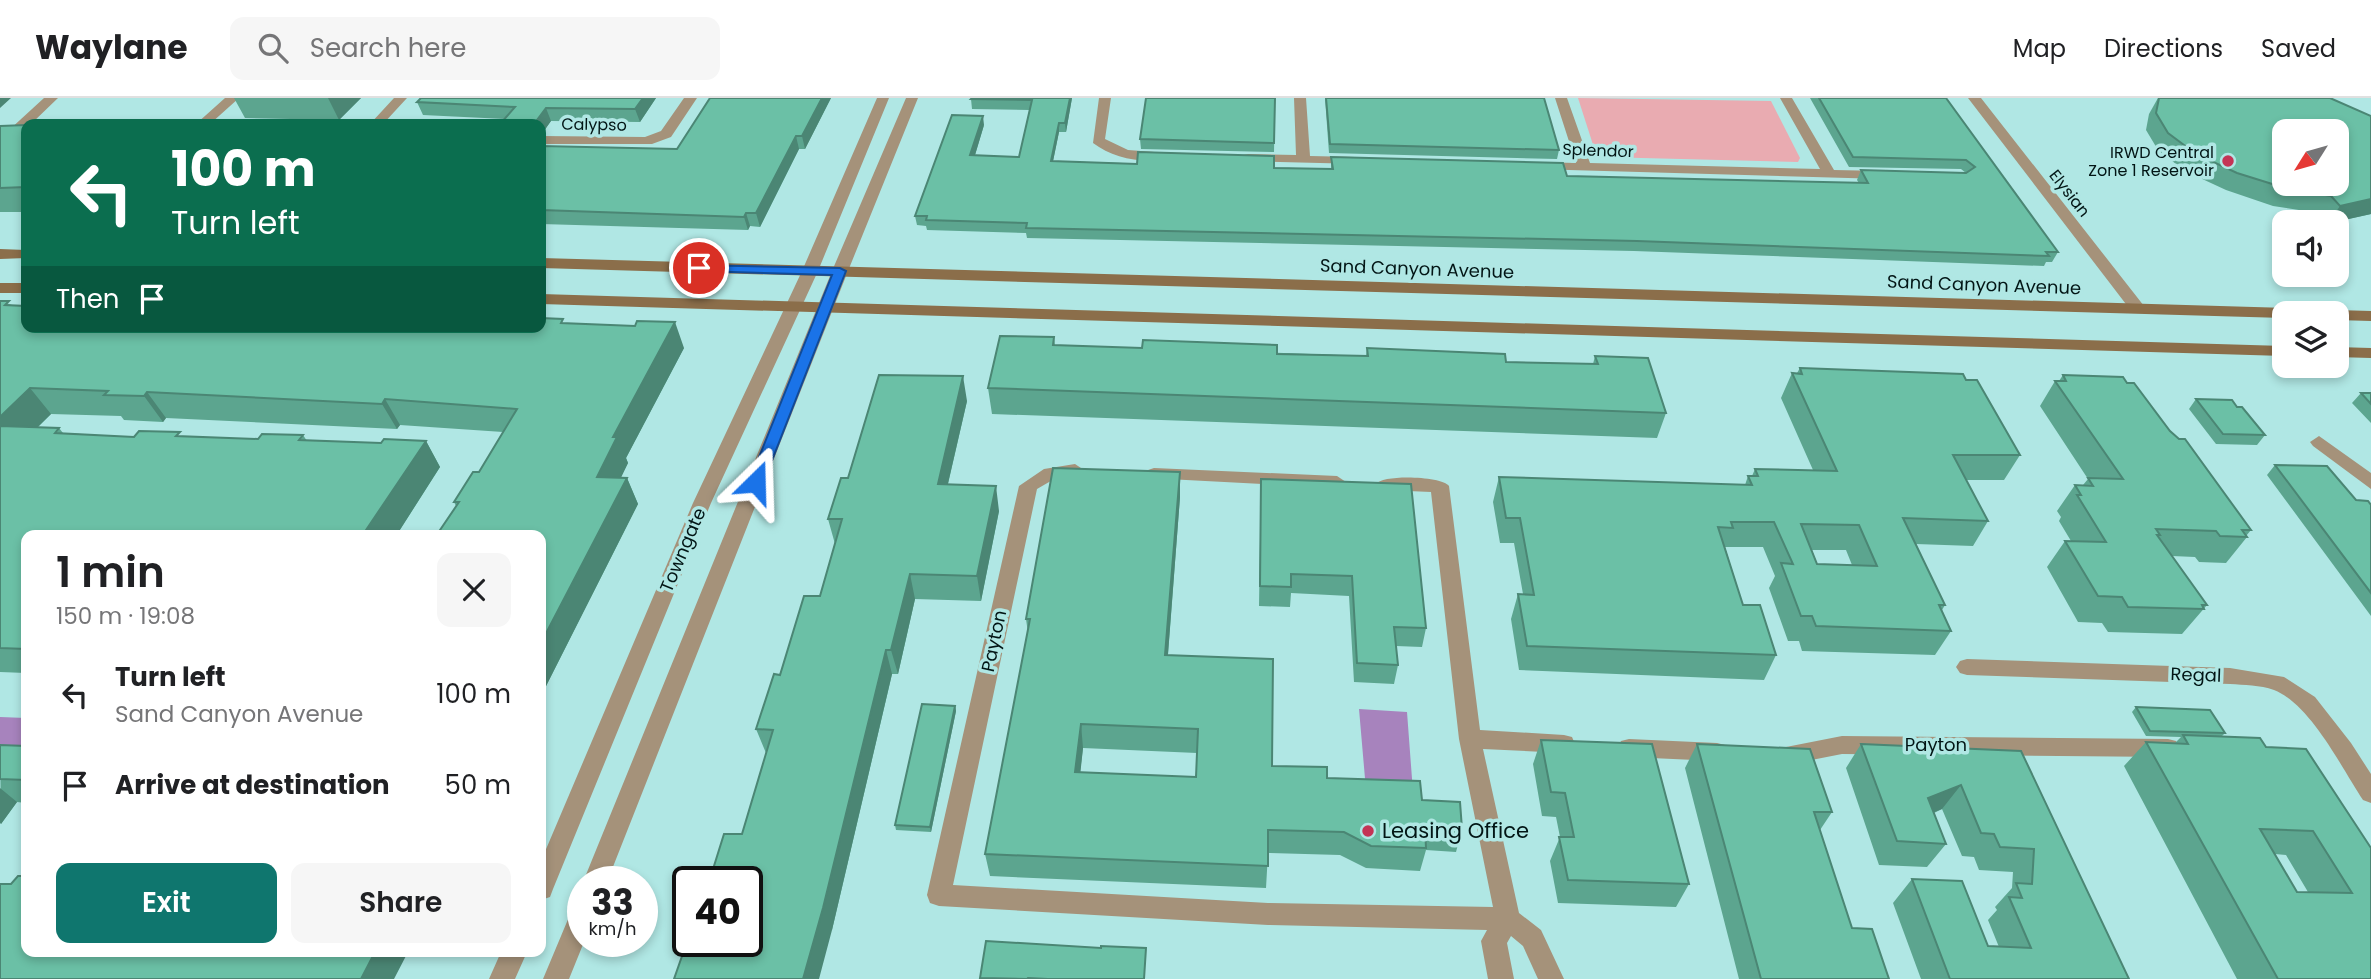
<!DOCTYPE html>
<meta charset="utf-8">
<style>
body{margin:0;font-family:Poppins,sans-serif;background:#f6f6f6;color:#202124;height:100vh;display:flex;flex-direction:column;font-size:26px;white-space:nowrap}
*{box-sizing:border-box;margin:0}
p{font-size:23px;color:#757577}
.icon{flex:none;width:38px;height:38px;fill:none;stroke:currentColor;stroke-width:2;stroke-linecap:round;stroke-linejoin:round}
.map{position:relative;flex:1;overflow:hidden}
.side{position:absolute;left:21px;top:432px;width:525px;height:427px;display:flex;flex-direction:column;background:#fff;border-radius:14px;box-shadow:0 4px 10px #0003}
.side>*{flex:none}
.banner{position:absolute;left:21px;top:21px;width:525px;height:214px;border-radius:14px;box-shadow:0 4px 10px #0003;background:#0b6e4f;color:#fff;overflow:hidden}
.needle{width:46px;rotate:233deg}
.tools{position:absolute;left:2272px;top:21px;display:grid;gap:14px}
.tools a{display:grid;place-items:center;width:77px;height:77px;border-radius:14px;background:#fff;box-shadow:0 4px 10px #0003;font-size:35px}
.speed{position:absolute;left:567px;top:768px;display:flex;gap:14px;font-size:35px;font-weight:700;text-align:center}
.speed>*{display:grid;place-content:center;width:91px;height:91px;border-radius:50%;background:#fff;box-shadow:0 4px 10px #0003;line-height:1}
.speed small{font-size:18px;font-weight:400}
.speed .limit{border:4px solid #111;border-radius:10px;background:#fff;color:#111}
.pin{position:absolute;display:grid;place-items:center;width:60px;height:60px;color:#fff;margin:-30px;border:4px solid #fff;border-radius:50%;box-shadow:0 2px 7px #0007}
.me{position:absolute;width:77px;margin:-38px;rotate:22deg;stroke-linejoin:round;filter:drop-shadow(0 0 5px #0008)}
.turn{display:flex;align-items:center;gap:24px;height:147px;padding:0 35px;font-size:32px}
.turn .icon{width:91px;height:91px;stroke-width:2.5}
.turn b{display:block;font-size:49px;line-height:60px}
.then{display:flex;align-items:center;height:66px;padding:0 35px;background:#0003;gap:14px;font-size:26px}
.round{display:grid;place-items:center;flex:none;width:74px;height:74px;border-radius:14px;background:#f6f6f6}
.headline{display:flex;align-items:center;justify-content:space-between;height:119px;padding:0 35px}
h1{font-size:42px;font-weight:600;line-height:52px}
.primary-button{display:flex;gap:14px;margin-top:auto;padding:14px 35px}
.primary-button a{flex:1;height:80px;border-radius:14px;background:#0f766e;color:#fff;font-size:28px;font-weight:600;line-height:80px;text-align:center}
.primary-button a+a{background:#f6f6f6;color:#202124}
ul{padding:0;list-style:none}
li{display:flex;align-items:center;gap:21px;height:91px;padding:0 35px}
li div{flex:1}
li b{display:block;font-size:26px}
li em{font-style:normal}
header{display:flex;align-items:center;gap:42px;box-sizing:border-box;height:98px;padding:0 35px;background:#fff;border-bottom:2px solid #e0e0e0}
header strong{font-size:33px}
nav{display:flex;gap:38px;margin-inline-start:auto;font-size:24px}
.search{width:490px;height:63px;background:#f6f6f6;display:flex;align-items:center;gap:18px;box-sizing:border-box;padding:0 24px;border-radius:14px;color:#757577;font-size:26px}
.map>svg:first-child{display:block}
.green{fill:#e9abb1}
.water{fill:#a783bd}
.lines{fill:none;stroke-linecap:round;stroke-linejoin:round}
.minor{fill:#a5927a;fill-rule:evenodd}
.tertiary{fill:#a5927a;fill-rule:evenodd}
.secondary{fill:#8b6e4a;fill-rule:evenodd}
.wall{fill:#5ca58f;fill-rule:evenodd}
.shaded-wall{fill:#4b8674}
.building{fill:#6bc0a6;stroke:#4b8674;stroke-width:2;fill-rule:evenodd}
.route{fill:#1a73e8;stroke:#114b97;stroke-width:2}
.poi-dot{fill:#c43455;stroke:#b0e7e4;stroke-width:2.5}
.labels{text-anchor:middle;stroke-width:7;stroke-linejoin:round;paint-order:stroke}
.far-street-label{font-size:16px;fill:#021515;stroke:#b0e7e4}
.far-poi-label{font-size:16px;fill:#021515;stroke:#b0e7e4;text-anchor:end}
.street-label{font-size:18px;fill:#021515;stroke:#b0e7e4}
.near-poi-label{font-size:21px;fill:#021515;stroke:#b0e7e4;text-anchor:start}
</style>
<header>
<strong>Waylane</strong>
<div class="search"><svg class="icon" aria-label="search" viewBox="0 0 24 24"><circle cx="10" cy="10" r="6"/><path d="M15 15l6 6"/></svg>Search here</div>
<nav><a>Map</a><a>Directions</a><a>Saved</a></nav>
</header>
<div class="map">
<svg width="2371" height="881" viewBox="0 0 2371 881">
<rect width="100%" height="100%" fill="#b0e7e4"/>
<!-- green -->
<path class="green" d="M1578 0 1771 3 1800 60 1798 64 1602 59 1596 56Z"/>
<!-- water -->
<path class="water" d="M1359 611 1407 614 1413 694 1366 692Z
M0 619 26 620V654L0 653Z"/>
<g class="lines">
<!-- minor -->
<path class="minor" d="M44 0H58L31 26H26V31L18 39H8V33Z
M225 0H239L210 26H196Z
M394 0H407L383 26H370Z
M684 0H697L671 39 652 46H541V38L645 39 661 33Z
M877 0H889L818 173 810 178 805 176 802 173Z
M906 0H918L848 173 840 178 835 176 832 173Z
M1099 0H1111L1105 41 1128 52 1167 55V61C1142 66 1113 60 1093 45Z
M1294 0H1306L1310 58 1355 59 1362 63 1360 66 1243 63V57L1248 56 1296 57Z
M1555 0H1567L1590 65 1820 71 1780 0H1792L1834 72 1883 73 1890 77 1883 81 1534 71 1532 68 1539 64 1576 65Z
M1968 0H1981L2144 208V214H2132Z
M2319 338 2371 375V391L2313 348 2310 344Z
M1075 366 1084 372 1081 376 1056 380 1037 391 953 787 1268 805 1493 809 1459 641 1431 394 1385 392 1376 386C1382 376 1443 378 1449 388L1480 632 1564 637 1572 639 1575 646 1572 653 1564 655 1483 651 1519 815 1541 832 1564 881H1538L1523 848 1511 838 1507 845 1514 881H1488L1481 843 1487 832 1268 827 939 808 930 805 927 797 1019 388 1044 371Z
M1154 370 1337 378 1346 384 1337 390 1148 380 1145 376 1148 372Z
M1967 561 2230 570 2284 579 2315 599 2351 645 2371 676V705L2363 702C2341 669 2311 607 2274 592 2260 587 2244 587 2230 586L1967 577 1960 575 1956 569 1960 563Z
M1842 638 2168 641 2176 643 2179 650 2176 657 2168 659 1842 656 1786 667 1778 665 1775 658 1778 651 1786 649Z
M1629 641 1717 645 1725 647 1728 654 1725 661 1717 663 1629 659 1621 657 1618 650 1621 643Z"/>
<!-- tertiary -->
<path class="tertiary" d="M810 168 818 173 711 405 553 791 550 799 541 802V763L693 405 802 173Z
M840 168 848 173 607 784H583L832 173Z
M583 804 584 844 569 881H543L574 807Z
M501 854H527L515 881H489Z"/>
<!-- secondary -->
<path class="secondary" d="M0 151 26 152V160L0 161Z
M541 160 2292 210 2300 215H2284V220L541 170Z
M0 185H26V195H0Z
M541 196 2284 248V258L541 206Z
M2336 212 2371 213V223L2336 222V215H2329Z
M2336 249 2371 250V260L2336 259Z"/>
</g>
<!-- wall -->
<path class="wall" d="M234 0H361L339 22 245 20Z
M656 0 640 24 551 23 541 37V26L505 21 423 17 417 4Z
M831 0 805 51H799L760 129 750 128 748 132 541 126V48L677 51Z
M1072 0 1066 34H1059L1053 63 1331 71V59L1567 78 1859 85 1857 82 1861 72 1966 75 1961 71 1849 69 1810 0H1946L2058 154 2052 164H2046L2044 168 1634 153 1027 140 1026 135 927 132 926 128 917 127 915 118 984 27 975 57 1019 59 1030 12 972 11 971 1Z
M1275 0 1274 54 1141 51 1140 41Z
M1325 0H1544L1559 52 1557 61 1329 55Z
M2158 0 2371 18V116L2335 124H2326L2318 115 2273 108 2226 92 2185 73 2158 52 2146 32 2149 16Z
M26 27V114H0V28Z
M0 203 12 207 565 225 684 250 626 360 628 365 620 380H627L638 406 541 598V438L456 408 454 404 479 374 503 334 400 327 397 331 166 320 163 324 124 322 121 318 51 316 37 330H59L63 335 134 339 183 338 258 341 303 337 307 343 381 345 426 343 440 369 396 438H26V575L0 574Z
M1054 239 1055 247 1366 258 1367 250 1506 264 1593 266 1595 258 1666 315 1657 340 992 316 988 290Z
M1800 270 2020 357 2004 382H1966L1988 423 1973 448 1916 446 1945 507 1942 512 1951 533 1935 557 1802 553 1799 543H1788L1769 490 1775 478 1763 449H1725L1743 507 1776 557 1764 582 1519 572 1511 521 1518 496H1523L1514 445H1500L1493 404 1499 379 1745 387 1748 378H1752L1755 371 1813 372 1781 300 1792 275H1797ZM1812 452H1846L1852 467 1817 466Z
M2063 277 2127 285 2170 333 2251 432 2246 438 2247 439 2226 465 2199 464 2195 459 2172 458 2207 507 2182 536 2108 534 2102 525 2078 524 2047 469 2065 443H2071L2059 423 2061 419 2057 413 2075 387H2083L2088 381 2040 308 2055 283H2059Z
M2361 295H2371V325L2352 305Z
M2196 301 2265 337 2257 347 2216 346 2189 311Z
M967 303 948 386 999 413 981 503 915 501 898 576H892L832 832 747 844 742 736 766 655 756 631 780 577 820 498 835 446 828 421 848 380Z
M2275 367 2356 402 2371 407V518L2267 377Z
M1180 374V399L1168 557 1272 668 1422 702 1462 731 1456 754 1426 752 1420 773 1366 770 1340 757 1268 755 1266 790 990 778 985 756 1028 535 1026 521ZM1083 650 1197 655 1196 679 1080 674Z
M1261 381 1426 530 1422 549 1396 548 1398 567 1394 586 1354 584 1349 498 1291 495 1290 509 1259 508Z
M955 608 956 613 931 734 896 732 895 727Z
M2136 609 2225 635 2222 638 2266 649 2371 750V881H2237L2124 668 2146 644 2175 645 2181 639 2146 638 2132 614ZM2275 756 2286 757 2308 794H2297Z
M1541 642 1689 786 1676 809 1558 805 1550 763 1560 739 1556 719 1542 718 1533 666Z
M1697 646 1832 714 1820 732 1852 830 1889 881H1739L1685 670Z
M1861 646 2021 653 2129 881H1921L1893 805 1912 781 1988 848 1999 849 1988 822 1997 812 1995 809 2012 790 2013 774 1979 772 1974 759 1962 758 1942 711 1934 715 1946 746 1927 769 1879 767 1846 670Z
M0 647 26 648V705L17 704 1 726Z"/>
<!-- shaded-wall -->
<path class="shaded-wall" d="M0 0H11L0 10Z
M328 0H361L339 22Z
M643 0H656L640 24 635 11Z
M822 0H831L805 51 802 38Z
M1070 0H1072L1066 34 1065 25Z
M546 10 551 23 541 37V26H534Z
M983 18 984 27 972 67 970 57Z
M1059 25V34L1051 73V63Z
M796 38 799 51 760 129 756 115Z
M2371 101V116L2335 124H2329L2340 108Z
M746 115 750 128 748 132 744 119Z
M675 224 684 250 626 360 628 365 609 405 597 379 613 339Z
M963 278 967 303 942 411 938 386Z
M30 290 51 316 13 353 0 338V319Z
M147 294 166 320 163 324 144 298Z
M385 301 400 327 397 331 382 306Z
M426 343 440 369 396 438H362Z
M1180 374V399L1166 581 1165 557Z
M627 380 638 406 541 598V545Z
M996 388 999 413 981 503 977 478Z
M910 476 915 501 898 576 891 552Z
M886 552 892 576 832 832 819 881H803Z
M955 608 956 613 931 734 930 729Z
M1081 626 1083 650 1078 697 1075 674Z
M1961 687 1942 711 1910 724 1928 700Z
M0 690 17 704 1 726 0 725Z
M375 854H408L394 881H361Z"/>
<!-- building -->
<path class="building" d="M421 0H643L635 11 546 10 534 26H500L515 9 417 4Z
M710 0H822L802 38H796L756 115H746L744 119 541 112V48L677 51Z
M972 0H1070L1065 25H1059L1051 63 1137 66 1138 54 1274 58V70L1333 71 1331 59 1563 65 1567 78 1868 85 1861 72 1966 75 1975 69 1966 62 1853 59 1819 0H1946L2058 154H2046L2049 158 1637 143 1026 130 1027 125 926 122 927 118H915L952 17 983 18 970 57 1019 59 1032 2 971 1Z
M1146 0H1275L1274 45 1140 41Z
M1326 0H1544L1559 52 1330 46Z
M2159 0H2330L2371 18V101L2340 108 2331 98 2285 90 2237 75 2196 56 2168 35 2156 15ZM2284 33H2336V86H2284Z
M26 27V89L0 90V28Z
M0 203H9L5 207 26 208V229H541V220L563 221 561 225 635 228 637 223 675 224 613 339H617L597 379 627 380 541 545V438H436L459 404H454L473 374H479L517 311 385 301 382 306 147 294 144 298 104 297 108 293 30 290 0 319Z
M1000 238 1054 239 1053 247 1142 250 1143 242 1277 247V256L1368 258 1367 250 1505 256 1506 264 1598 266 1595 258 1648 260 1666 315 988 290Z
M1800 270 1963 276 1966 282H1977L2020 357H1953L1988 423 1903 420 1945 507H1939L1951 533 1816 528 1812 518H1801L1781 465 1793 466 1774 424H1731L1733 430 1718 429 1743 507H1760L1776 557 1527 548 1518 496 1534 497 1520 420H1506L1499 379 1752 387 1748 378H1758L1755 371 1837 373 1792 275 1802 276ZM1801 426 1859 427 1877 468 1817 466Z
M879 277 963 278 938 386 996 388 977 478 910 476 891 552H886L823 810 803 881H674L688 841V844H747V784H709L724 736H742L773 632 756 631 774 576 780 577 804 498H820L842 421H828L841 380H848Z
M2063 277 2123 279 2127 285H2134L2170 333 2179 341H2185L2251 432H2242L2247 439 2220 438 2216 433 2156 431 2160 437H2157L2207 507H2202L2204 511 2128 509 2122 499 2098 498 2065 443 2106 444 2077 397H2081L2075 387 2093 388 2088 380 2123 381 2055 283H2066Z
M2361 295H2371V306Z
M2196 301 2232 302 2237 309H2242L2265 337 2223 336Z
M0 328 59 330 55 335 134 339 139 333 180 334 176 338 258 341 262 336 303 337 299 342 381 345 384 341 426 343 362 438H26V551L0 550Z
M2275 367 2327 368 2356 402 2368 403 2371 407V495Z
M1053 370 1180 374 1165 557 1273 561 1272 668 1327 669V680L1420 683 1422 702 1460 704 1462 731 1425 729 1426 750 1371 748 1344 734 1268 732V768L985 756 1030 521H1026ZM1081 626 1198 631 1196 679 1075 674Z
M1261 381 1411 386 1426 530 1394 529 1398 567 1357 565 1352 478 1291 476V489L1260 488Z
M922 606 955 608 930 729 895 727Z
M2136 609 2210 612 2225 635 2150 633Z
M2183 637 2260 640 2266 649 2306 651 2371 750V881H2278L2146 644 2188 646ZM2260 731 2313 733 2352 795 2297 794Z
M1541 642 1652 646 1689 786 1568 782 1559 739H1574L1565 695 1551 694Z
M1697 646 1810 651 1832 714H1814L1852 830 1872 831 1889 881H1761Z
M1861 646 2021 653 2129 881H1950L1912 781 1962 783 1988 848 2031 850 2009 799 2022 800 2016 785 2032 786 2034 751 2000 749 1994 736 1981 735 1961 687 1928 700 1946 746 1897 743Z
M0 647 26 648V682L0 681Z
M18 778H26V854H375L361 881H0V786H11Z
M986 843 1101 850V848L1146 850 1144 881H1048L1028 880 1027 881 980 880Z"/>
<!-- route -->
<path class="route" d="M695 167 840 170 846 173 762 388H751L749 384 832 177 699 173 693 170Z"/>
<!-- markers -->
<g class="poi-dot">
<circle cx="2228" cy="63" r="7"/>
<circle cx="1368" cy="733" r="7"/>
</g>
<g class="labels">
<!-- far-street labels -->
<g class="far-street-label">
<text transform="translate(594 26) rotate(1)" y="6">Calypso</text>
<text transform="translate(1598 52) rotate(2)" y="6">Splendor</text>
<text transform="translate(2070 95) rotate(52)" y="6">Elysian</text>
</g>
<!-- far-poi labels -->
<g class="far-poi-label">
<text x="2214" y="60">IRWD Central<tspan x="2214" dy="18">Zone 1 Reservoir</tspan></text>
</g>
<!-- street labels -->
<g class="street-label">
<text transform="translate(1417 171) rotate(2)" y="6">Sand Canyon Avenue</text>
<text transform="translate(1984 187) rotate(2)" y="6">Sand Canyon Avenue</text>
<text transform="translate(683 452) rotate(-67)" y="6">Towngate</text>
<text transform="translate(994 543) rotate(-78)" y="6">Payton</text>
<text transform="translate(2196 577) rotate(2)" y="6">Regal</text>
<text x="1936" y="653">Payton</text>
</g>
<!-- near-poi labels -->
<g class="near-poi-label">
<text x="1382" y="740">Leasing Office</text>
</g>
</g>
</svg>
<div class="tools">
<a><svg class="needle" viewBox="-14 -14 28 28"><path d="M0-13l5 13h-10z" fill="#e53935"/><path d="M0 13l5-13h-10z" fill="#757577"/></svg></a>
<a><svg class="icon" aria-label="sound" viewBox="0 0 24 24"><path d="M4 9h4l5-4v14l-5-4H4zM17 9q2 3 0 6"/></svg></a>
<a><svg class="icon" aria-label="layers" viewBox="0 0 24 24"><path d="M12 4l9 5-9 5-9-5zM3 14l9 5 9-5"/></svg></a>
</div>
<div class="speed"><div>33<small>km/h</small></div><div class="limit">40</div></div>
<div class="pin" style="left:699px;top:170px;background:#d93025"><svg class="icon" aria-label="arrive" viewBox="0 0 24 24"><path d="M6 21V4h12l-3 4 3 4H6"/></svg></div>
<svg class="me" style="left:756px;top:384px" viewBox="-20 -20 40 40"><path d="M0-17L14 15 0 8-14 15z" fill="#1a73e8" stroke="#fff" stroke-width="4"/></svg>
<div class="banner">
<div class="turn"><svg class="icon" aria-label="left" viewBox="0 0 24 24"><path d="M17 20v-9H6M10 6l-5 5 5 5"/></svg><div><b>100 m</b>Turn left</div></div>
<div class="then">Then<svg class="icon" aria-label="arrive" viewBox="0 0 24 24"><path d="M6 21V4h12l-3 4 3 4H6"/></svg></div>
</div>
<section class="side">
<div class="headline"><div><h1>1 min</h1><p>150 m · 19:08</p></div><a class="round"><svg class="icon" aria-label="close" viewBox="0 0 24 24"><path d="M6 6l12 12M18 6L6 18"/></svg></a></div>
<ul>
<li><svg class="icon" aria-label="left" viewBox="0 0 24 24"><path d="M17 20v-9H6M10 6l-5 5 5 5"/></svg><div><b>Turn left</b><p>Sand Canyon Avenue</p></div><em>100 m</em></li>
<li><svg class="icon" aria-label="arrive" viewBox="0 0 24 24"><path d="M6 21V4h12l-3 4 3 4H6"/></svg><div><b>Arrive at destination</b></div><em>50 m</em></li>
</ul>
<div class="primary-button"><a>Exit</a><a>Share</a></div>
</section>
</div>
